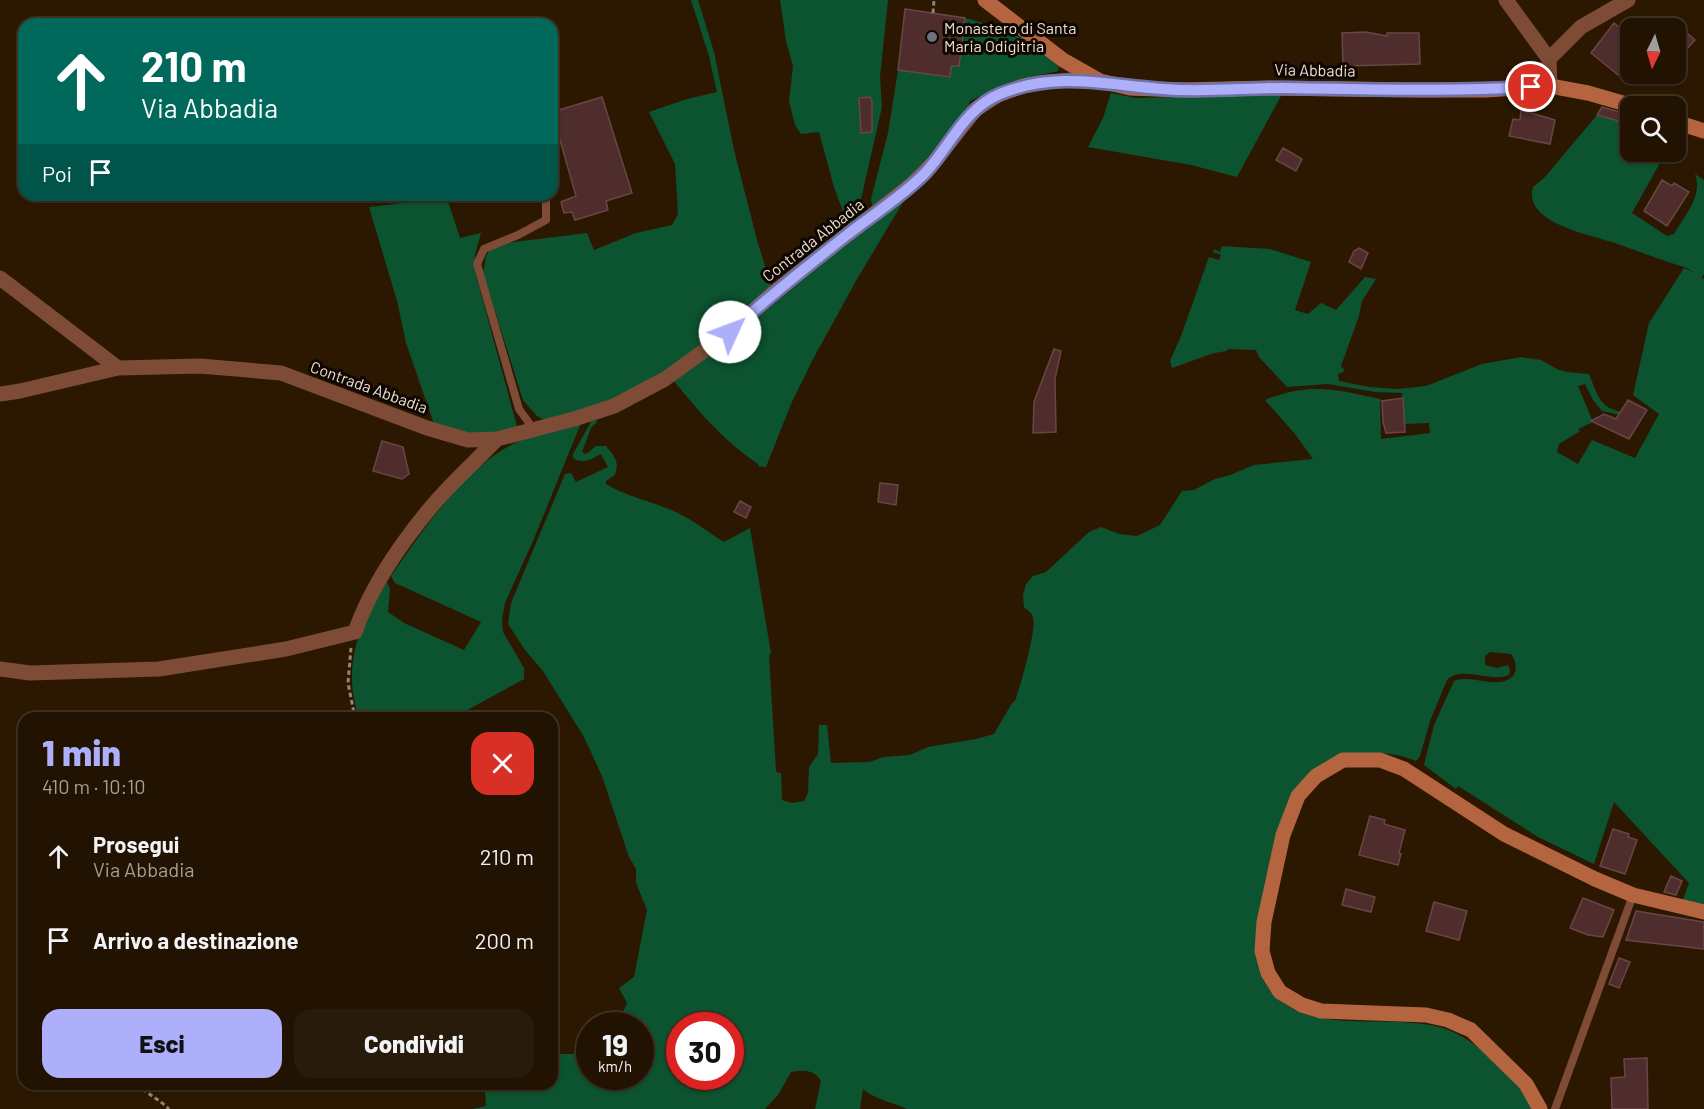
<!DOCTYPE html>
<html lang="it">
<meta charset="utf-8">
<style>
body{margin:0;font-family:Barlow,sans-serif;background:#291b0b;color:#f1f3f6;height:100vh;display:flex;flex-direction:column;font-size:22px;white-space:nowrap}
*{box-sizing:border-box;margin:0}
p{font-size:20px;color:#a29e99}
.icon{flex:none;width:33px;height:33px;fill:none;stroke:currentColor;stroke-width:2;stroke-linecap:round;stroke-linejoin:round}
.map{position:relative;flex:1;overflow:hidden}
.drawer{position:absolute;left:18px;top:712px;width:540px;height:378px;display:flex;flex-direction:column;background:#211201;border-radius:18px;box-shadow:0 2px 4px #0004,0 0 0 2px #3e3223}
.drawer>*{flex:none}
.banner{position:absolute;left:18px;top:18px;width:540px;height:183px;border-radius:18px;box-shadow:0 2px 4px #0004,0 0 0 2px #3e3223;background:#00695c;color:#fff;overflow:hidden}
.needle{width:39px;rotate:185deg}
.fabs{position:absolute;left:1620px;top:18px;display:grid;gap:12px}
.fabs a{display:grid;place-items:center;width:66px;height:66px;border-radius:12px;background:#211201;box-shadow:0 2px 4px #0004,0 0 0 2px #3e3223;font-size:30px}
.speed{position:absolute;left:576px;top:1012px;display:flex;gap:12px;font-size:30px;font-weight:700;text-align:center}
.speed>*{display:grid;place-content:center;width:78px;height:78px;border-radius:50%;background:#211201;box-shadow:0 2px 4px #0004,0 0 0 2px #3e3223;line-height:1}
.speed small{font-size:15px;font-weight:400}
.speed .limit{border:9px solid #d22;background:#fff;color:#111}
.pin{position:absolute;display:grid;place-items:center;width:51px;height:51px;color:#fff;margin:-26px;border:3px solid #fff;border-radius:50%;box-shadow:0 2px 6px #0007}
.me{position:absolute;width:66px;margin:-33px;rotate:47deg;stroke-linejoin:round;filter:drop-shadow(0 0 4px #0008)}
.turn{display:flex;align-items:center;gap:21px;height:126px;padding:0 24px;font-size:27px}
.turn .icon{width:78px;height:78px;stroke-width:2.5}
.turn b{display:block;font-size:42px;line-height:51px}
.then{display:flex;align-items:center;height:57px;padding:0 24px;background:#0003;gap:12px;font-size:22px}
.round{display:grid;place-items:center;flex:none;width:63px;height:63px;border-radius:18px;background:#291b0b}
.summary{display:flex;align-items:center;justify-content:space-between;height:102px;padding:0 24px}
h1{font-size:36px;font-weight:800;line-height:45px;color:#adaffb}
.primary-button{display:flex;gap:12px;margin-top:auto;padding:12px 24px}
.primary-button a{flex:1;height:69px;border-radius:18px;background:#adaffb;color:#111;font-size:24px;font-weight:800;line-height:69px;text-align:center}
.primary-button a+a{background:#291b0b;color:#f1f3f6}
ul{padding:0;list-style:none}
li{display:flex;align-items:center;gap:18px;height:84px;padding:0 24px}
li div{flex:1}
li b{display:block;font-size:22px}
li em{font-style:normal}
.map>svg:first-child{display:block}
.green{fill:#0c5330;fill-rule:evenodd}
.building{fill:#4e2d2c;stroke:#694645;stroke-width:1.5}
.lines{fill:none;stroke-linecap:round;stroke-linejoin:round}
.path{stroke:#948371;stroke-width:3;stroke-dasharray:4.5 3;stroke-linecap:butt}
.lane{stroke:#7e4c36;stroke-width:8}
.street{stroke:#7e4c36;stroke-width:15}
.secondary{stroke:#b56440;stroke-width:15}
.route-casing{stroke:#7072a3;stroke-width:15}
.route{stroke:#adaffb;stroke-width:10}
.worship-dot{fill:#6b7280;stroke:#0e0601;stroke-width:2}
.labels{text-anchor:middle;stroke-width:6;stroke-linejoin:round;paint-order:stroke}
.poi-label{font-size:16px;fill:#edded1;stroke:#0e0601;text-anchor:start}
.street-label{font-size:16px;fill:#edded1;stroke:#0e0601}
</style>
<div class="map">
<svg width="1704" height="1109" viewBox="0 0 1704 1109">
<rect width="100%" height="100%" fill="#2c1801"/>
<!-- green -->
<path class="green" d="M691 0H698L714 52 734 150 757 240 773 292 734 325 630 393 546 421 537 416 523 400 483 273 486 257 491 247 514 242 587 233 594 250 636 233 672 225 678 214 675 164 649 112 687 99 717 92 709 56Z
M780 0H888L880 77 882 107 861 199 855 207 859 212 860 219 849 229 834 187 819 132 801 134 795 125 789 101 793 66 786 41Z
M965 18C1000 27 1036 39 1059 68L1058 71 1010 82 970 101 968 108 914 174 875 205H872L871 199 888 133 898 70 950 77 951 66H959Z
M1111 93 1136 98 1282 94 1237 177 1191 165 1088 147 1103 118Z
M1597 115 1630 124V152H1666L1632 213 1667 236 1674 234C1685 215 1703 196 1695 174L1704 180V274L1702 277 1704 279V906L1682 902 1689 883 1614 802 1594 864 1538 837 1458 786 1456 789 1424 765 1434 725 1454 681C1473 673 1498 692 1514 675 1517 667 1516 661 1511 654L1490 652 1485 656V665L1497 668 1508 665 1510 670 1509 675C1490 683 1462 665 1447 680L1430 721 1420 756 1416 761C1367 741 1322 763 1296 808 1290 819 1289 839 1286 852 1278 893 1269 933 1260 974 1295 1044 1380 1010 1443 1028 1469 1036 1501 1064 1519 1085 1525 1092 1528 1101 1532 1109H907C892 1102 876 1100 863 1089L860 1109H815L821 1081C814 1069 803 1070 791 1072L778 1095 765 1109H472L486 1106 485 1091 489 1085 552 1084V1056L558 1054H573L589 1048 590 1077H640V1026H635L634 1018 623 1012 627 1003 619 988 634 977 647 910 636 883V869L629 857 602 776 584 737 543 671 525 650 508 624 511 603 565 474 571 473 576 482 608 467 601 454C591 459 584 465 573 458V454L592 420 598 421 591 428 582 452 586 454 596 446H606C614 456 620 461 615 475L606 481V484C629 498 656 502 680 514 696 522 709 533 724 542L750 528 771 653 769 656 776 772 781 773 782 800 792 803 804 801 808 793 809 767 818 754 819 725H827L831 763 869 762 884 757 910 755 928 747 976 739 994 734 1012 703 1015 701C1020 688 1037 628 1033 618 1032 612 1028 611 1024 607L1023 595 1026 584 1033 576 1046 572 1089 532 1101 527 1119 534 1137 536 1160 525 1182 491 1194 490 1215 479 1230 475 1254 465 1313 459 1295 434 1265 400C1309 382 1336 389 1380 399L1382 401 1380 402 1381 439 1430 433 1429 423 1404 424 1402 393 1375 392 1328 384 1287 387 1259 357 1256 350 1228 349 1227 351 1214 353 1172 368 1170 361 1181 336 1209 257 1219 260 1221 255 1213 252 1214 249 1220 252 1222 246 1270 249 1311 262 1295 310 1308 314 1321 303 1336 310 1365 277 1376 279 1362 301 1359 316 1341 366 1345 371 1338 374 1339 381 1369 387 1398 389 1426 386 1482 364 1521 357 1541 360 1559 370 1567 372 1589 374C1597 393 1599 409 1623 412L1621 415 1602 411 1593 400 1585 384 1578 386 1593 422 1578 429 1580 431 1559 444 1557 452 1578 464 1592 440 1635 458 1659 414 1633 395 1649 323 1684 268 1693 272 1687 268C1662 260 1637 251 1612 242 1589 234 1523 223 1533 187L1544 178ZM680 1026H730V1077H680Z
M906 197 857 279 813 359 791 404 766 467 758 466V464C725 442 698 411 673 380L744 329 829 258Z
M447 198 460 238 481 233 475 255 474 268 518 430C490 434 459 437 434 424L406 343 397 301 369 207Z
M581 423 533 541 505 603 502 620 503 632 524 668V679L460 714 457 718H359C342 666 358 626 387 582L390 589 388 612 404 623 464 650 481 622 395 583 391 576C423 530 464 468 515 443 536 433 559 429 581 423Z"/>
<!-- building -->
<path class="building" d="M905 9 965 18 959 66H951L950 77 898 70Z
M1614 23 1630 36V67L1622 78 1591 53Z
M1366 32 1387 36V33H1419L1420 64 1343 66 1342 33Z
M1686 32 1695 40 1683 53 1676 46V43Z
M602 97 632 193 606 201 608 210 575 220 572 212 564 213 561 202 576 196 552 112Z
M870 97 872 102V132L861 133 859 98Z
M1602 107 1630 115V124L1597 115Z
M1521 110 1555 120 1550 144 1509 136 1513 119 1520 120Z
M1283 148 1302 159 1296 171 1276 160Z
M1662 180 1672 186 1674 183 1689 192 1667 226 1644 211Z
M1359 248 1368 253 1361 269 1349 262 1354 251Z
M1054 349 1061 351 1055 379 1056 432 1033 433 1034 402Z
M1403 398 1405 432 1386 433 1383 422 1382 401Z
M1628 400 1647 410 1629 439 1591 421 1604 414 1616 419Z
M382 441 403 447 409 474 402 479 373 471Z
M880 483 898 485 896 505 878 502Z
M740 501 751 507 746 518 734 512Z
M1370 816 1385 820 1384 824 1405 830 1399 853 1401 854 1398 865 1359 855Z
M1613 829 1629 834 1628 837 1637 840 1625 874 1600 866Z
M1671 876 1682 881 1676 895 1664 892Z
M1346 889 1375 897 1371 912 1342 905Z
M1583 898 1614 910 1603 937 1588 935 1570 928Z
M1434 902 1467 911 1459 940 1426 931Z
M1636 911 1704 922V949L1626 940Z
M1619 958 1630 962 1619 988 1609 984Z
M1647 1058 1648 1109H1612L1611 1078 1625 1077 1624 1059Z"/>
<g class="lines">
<!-- path -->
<path class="path" d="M933 13 934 0
M351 648 348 683 355 718
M137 1084C147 1094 159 1099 169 1109"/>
<!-- lane -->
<path class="lane" d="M534 430 519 409 477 264 484 249 518 235 546 220V195
M1555 1109 1633 895"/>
<!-- street -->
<path class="street" d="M1506 0 1549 59 1550 86
M1549 59 1581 27 1628 0
M0 278 118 368
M0 394 20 391 118 368 200 366 281 373 427 428 468 440 497 439 574 419 614 406 665 379 730 332 773 293 911 185 934 162 975 110 998 95 1023 86 1048 82 1072 80 1100 81
M0 669 30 673 159 669 286 649 355 632C371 586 401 543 432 506 452 482 476 461 497 439"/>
<!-- secondary -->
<path class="secondary" d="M985 0 1063 60 1100 81 1130 88 1183 90 1269 88 1421 90H1486L1550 86 1588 93 1633 106
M1676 122 1704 131
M1540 1109 1526 1084 1471 1030 1448 1020 1426 1015 1321 1011 1302 1005 1280 992 1268 973 1262 951 1264 922 1283 835 1298 796 1316 776 1343 760H1380L1404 769 1504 834 1595 879 1633 895 1704 912"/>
</g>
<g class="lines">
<defs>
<path id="route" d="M730 332C769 296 810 264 852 231 877 212 905 194 926 172 950 146 965 108 1000 94 1062 68 1120 89 1183 90 1216 91 1249 88 1282 88 1365 89 1448 92 1531 87"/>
</defs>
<!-- route casing -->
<use href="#route" class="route-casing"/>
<!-- route -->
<use href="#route" class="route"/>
</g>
<!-- markers -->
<circle class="worship-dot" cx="932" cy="37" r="6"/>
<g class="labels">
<!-- poi labels -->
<g class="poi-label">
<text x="944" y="34">Monastero di Santa<tspan x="944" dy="18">Maria Odigitria</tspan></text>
</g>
<!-- street labels -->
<g class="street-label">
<text transform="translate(1315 70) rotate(1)" y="6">Via Abbadia</text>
<text transform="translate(813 240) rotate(-38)" y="6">Contrada Abbadia</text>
<text transform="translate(369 387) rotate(20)" y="6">Contrada Abbadia</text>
</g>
</g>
</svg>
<div class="fabs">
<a><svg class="needle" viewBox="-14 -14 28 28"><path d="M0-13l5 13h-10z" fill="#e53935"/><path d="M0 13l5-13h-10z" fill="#a29e99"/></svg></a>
<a><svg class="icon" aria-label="search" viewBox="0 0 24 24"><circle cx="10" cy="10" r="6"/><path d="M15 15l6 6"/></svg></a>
</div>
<div class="speed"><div>19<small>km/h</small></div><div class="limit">30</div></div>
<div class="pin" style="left:1531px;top:87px;background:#d93025"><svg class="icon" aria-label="arrive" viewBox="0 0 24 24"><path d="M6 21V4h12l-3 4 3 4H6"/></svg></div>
<svg class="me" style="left:730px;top:332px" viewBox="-20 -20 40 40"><circle r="19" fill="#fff"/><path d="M0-13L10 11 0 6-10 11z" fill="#adaffb"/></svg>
<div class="banner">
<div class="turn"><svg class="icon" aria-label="ahead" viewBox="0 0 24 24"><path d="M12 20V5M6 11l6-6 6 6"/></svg><div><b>210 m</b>Via Abbadia</div></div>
<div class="then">Poi<svg class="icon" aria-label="arrive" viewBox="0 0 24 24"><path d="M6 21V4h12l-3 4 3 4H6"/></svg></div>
</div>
<section class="drawer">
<div class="summary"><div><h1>1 min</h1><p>410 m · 10:10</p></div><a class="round" style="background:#d93025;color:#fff"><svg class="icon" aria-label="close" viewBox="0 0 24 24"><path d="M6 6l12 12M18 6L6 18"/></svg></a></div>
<ul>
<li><svg class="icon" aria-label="ahead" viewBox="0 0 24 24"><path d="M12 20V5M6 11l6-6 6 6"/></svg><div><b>Prosegui</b><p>Via Abbadia</p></div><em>210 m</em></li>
<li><svg class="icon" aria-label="arrive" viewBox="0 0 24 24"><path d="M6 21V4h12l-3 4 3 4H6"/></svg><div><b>Arrivo a destinazione</b></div><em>200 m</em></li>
</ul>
<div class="primary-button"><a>Esci</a><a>Condividi</a></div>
</section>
</div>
